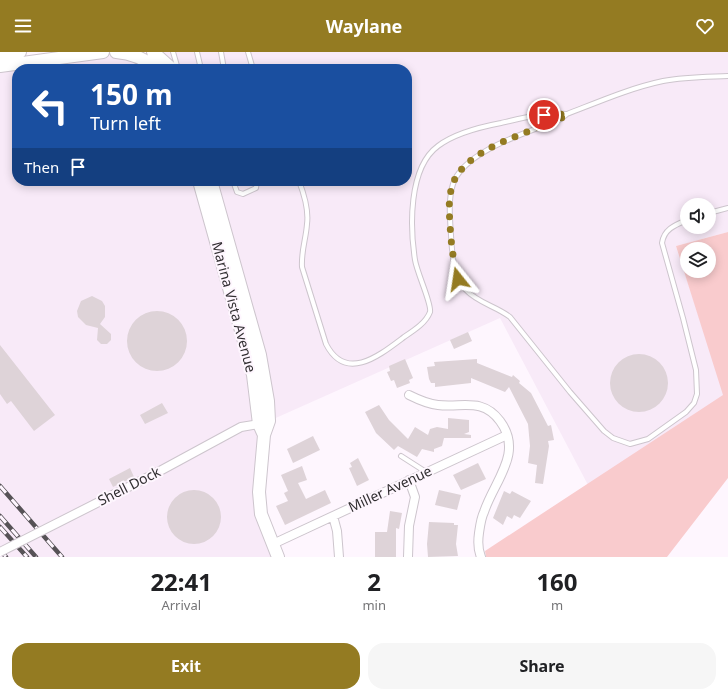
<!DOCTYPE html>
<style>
body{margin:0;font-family:"Noto Sans",sans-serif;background:#f6f6f6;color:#202124;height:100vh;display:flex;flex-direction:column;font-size:15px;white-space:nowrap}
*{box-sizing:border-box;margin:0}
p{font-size:13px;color:#757577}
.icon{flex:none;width:22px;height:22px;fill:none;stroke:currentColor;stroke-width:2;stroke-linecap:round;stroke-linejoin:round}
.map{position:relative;height:505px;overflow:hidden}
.details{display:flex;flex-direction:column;background:#fff;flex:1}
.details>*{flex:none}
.guide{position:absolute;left:12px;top:12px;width:400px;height:122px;border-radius:16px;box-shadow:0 2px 10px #0003;background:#1a4fa0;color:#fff;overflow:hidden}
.tools{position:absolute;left:680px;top:146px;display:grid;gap:8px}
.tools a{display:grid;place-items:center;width:36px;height:36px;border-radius:50%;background:#fff;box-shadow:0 2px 10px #0003;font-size:20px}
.pin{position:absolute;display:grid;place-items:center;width:34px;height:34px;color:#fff;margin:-17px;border:2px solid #fff;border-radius:50%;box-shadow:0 1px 4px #0007}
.me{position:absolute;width:44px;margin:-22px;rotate:345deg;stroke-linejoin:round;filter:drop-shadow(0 0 3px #0008)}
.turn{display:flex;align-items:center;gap:14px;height:84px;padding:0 12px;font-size:18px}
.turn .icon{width:52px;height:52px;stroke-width:2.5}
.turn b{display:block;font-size:28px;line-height:34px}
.then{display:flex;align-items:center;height:38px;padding:0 12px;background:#0003;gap:8px;font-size:15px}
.eta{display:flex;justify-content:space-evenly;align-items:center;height:68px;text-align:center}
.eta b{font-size:24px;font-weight:700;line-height:28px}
.primary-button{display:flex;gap:8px;margin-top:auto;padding:8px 12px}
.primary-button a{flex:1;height:46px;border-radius:16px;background:#947b22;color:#fff;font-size:16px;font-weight:700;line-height:46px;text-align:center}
.primary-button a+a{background:#f6f6f6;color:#202124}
header{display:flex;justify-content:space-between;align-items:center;height:52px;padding:0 12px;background:#947b22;color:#fff;font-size:18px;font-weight:700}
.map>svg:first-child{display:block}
.built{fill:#f8eaf8;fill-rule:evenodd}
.green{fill:#f9cbcd;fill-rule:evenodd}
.building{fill:#ded3d8}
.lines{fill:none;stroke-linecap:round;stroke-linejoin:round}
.lane-casing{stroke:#cdc5cd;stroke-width:6}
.street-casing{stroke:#cdc5cd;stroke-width:10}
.secondary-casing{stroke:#cdc5cd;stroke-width:14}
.lane{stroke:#fff;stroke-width:4}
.street{stroke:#fff;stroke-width:8}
.secondary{stroke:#fff;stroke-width:12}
.rail-casing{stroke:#565256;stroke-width:4.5}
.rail{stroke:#fef6fe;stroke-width:3;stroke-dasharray:9;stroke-linecap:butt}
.street-bridge-casing{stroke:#cdc5cd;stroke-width:10;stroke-linecap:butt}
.street-bridge{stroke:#fff;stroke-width:8}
.route{stroke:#947b22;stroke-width:7;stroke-dasharray:0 12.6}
.labels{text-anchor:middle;stroke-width:4;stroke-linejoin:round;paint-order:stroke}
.street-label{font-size:14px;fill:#312e31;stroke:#fef6fe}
</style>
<header><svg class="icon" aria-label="menu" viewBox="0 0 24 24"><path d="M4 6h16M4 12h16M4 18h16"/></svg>Waylane<svg class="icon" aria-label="heart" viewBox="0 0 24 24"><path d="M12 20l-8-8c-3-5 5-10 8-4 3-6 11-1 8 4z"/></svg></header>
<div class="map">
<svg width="728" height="505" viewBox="0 0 728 505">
<rect width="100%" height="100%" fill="#fef6fe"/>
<!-- built -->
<path class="built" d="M103 0H116L156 17H17V129H199L259 372V440L278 505H0V14Z
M153 0H728V180L676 194 724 343 588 433 500 266 269 369 211 129H407V17H172ZM687 153H709V175H687Z"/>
<!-- green -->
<path class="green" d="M728 180V426L667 505H486L485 499 723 343 676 194ZM687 197H709V219H687Z"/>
<!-- building -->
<path class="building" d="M92 244 102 249 105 254V265L100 272 111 282V288L107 292H101L97 288 98 276 86 273 78 265 77 259 81 249Z
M127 289a30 30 0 1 1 60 0a30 30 0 1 1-60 0Z
M468 280 472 289 454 297 450 288Z
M0 293 55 363 34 379 11 349 7 352 0 342Z
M610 331a29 29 0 1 1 58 0a29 29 0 1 1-58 0Z
M405 307 413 326 409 328 410 331 397 336 394 328 391 329 387 320 390 319 389 314Z
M477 307V311L512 325 513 323 520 329 519 331 531 341 548 374 551 373 554 388 548 389 549 394 543 432 535 431 537 413 528 411 530 394 528 372 509 335 505 340 471 326V331L435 335V331H431L429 327 427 315 435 314 434 310Z
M162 351 168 361 145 372 140 363Z
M379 353 389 368 408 387 415 375 428 383 430 377 437 375 448 377V366L469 368V380L464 382 471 383V386H444L442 394 434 397V400L422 397 417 405 398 394 394 398 376 381 365 360Z
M313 384 320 398 293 411 287 397Z
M358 406 369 428 357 434 349 416 352 415 350 411Z
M478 411 486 427 461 438 453 423Z
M302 414 307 428 298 431 306 447 325 438 331 451 285 473 276 454 288 449 284 441 288 439 281 423Z
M130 416 134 425 113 435 109 427Z
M167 465a27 27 0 1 1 54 0a27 27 0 1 1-54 0Z
M439 438 461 443 457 458 435 453Z
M504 439 510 442 512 439 531 449 520 466 514 463 512 467 507 464 503 473 493 466Z
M390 459 402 461 399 477 396 476V505H375V480H387Z
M429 470 454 471V473H458L456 492 458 504 428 505 427 492Z"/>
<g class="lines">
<defs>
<path id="lane" d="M173 0 178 17
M197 0 201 17
M221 0 224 17
M248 0 253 17
M233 129 237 140 243 142 256 136 257 129
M299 129C304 142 309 157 307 172 306 187 301 199 302 215L326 292C346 331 380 303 404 285 413 279 426 271 430 260 432 252 417 221 415 208 410 176 408 116 438 94 455 81 480 75 501 71 522 66 545 60 567 62
M709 161 728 156
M687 168C675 173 664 177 662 191L683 266 696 318 697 342 694 351 686 360 648 387 630 392 613 386 604 379 570 340 510 265C496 254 478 251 466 238 453 224 452 201 451 183 450 166 448 148 453 132 464 98 530 80 561 67L567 62C598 50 630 36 663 29 685 25 706 25 728 24
M401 404 426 420"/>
<path id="street" d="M409 343C419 348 428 352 438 353 462 356 482 345 500 369 524 401 494 429 484 460 481 466 480 474 479 481 478 488 478 498 481 505
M158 420 241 375 259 372
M333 464 337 479 339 505
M273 492 507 383
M408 505 409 474 415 445 409 428"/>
<path id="secondary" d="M116 0C132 1 144 6 156 17
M153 0 172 17
M0 3 20 0
M0 14 103 0
M199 129 247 300 253 323 259 372 264 383
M211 129 260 303 268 349 269 369 264 383 259 440 261 462 278 505"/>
</defs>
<!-- lane casing -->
<use href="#lane" class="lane-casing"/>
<!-- street casing -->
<use href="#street" class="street-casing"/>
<!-- secondary casing -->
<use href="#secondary" class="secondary-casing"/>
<!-- lane -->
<use href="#lane" class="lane"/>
<!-- street -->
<use href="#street" class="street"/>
<!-- secondary -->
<use href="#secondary" class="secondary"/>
<defs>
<path id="rail" d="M0 434 62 505
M0 464 36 505
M0 475 27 505
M0 498 6 505"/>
</defs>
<!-- rail casing -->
<use href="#rail" class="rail-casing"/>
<!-- rail -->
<use href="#rail" class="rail"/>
<defs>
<path id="street-bridge" d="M0 500 158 420"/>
</defs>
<!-- street-bridge casing -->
<use href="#street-bridge" class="street-bridge-casing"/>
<!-- street-bridge -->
<use href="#street-bridge" class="street-bridge"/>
</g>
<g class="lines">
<!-- route -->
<path class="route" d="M458 227C453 208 451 191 450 172 449 158 448 143 454 129 468 96 529 81 560 67L567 62 544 63"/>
</g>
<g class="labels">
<!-- street labels -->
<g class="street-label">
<text transform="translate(234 255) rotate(75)" y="5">Marina Vista Avenue</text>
<text transform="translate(129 434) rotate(-27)" y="5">Shell Dock</text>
<text transform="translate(390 437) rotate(-25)" y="5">Miller Avenue</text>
</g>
</g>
</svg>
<div class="tools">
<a><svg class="icon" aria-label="sound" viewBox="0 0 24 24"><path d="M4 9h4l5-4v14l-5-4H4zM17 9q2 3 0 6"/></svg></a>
<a><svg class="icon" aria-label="layers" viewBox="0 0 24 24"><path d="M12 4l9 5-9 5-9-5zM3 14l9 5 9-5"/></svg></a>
</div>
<div class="pin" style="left:544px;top:63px;background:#d93025"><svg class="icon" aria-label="arrive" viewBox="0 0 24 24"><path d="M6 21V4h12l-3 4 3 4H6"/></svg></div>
<svg class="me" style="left:458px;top:227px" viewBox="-20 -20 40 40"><path d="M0-17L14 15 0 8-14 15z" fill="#947b22" stroke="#fff" stroke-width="4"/></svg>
<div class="guide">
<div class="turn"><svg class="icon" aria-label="left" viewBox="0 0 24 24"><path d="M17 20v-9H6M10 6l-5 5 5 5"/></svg><div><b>150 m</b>Turn left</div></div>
<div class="then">Then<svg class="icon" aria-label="arrive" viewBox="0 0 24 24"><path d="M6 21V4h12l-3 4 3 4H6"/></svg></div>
</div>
</div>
<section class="details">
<div class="eta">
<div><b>22:41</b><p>Arrival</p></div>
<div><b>2</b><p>min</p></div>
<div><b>160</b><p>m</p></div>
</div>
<div class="primary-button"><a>Exit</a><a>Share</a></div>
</section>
